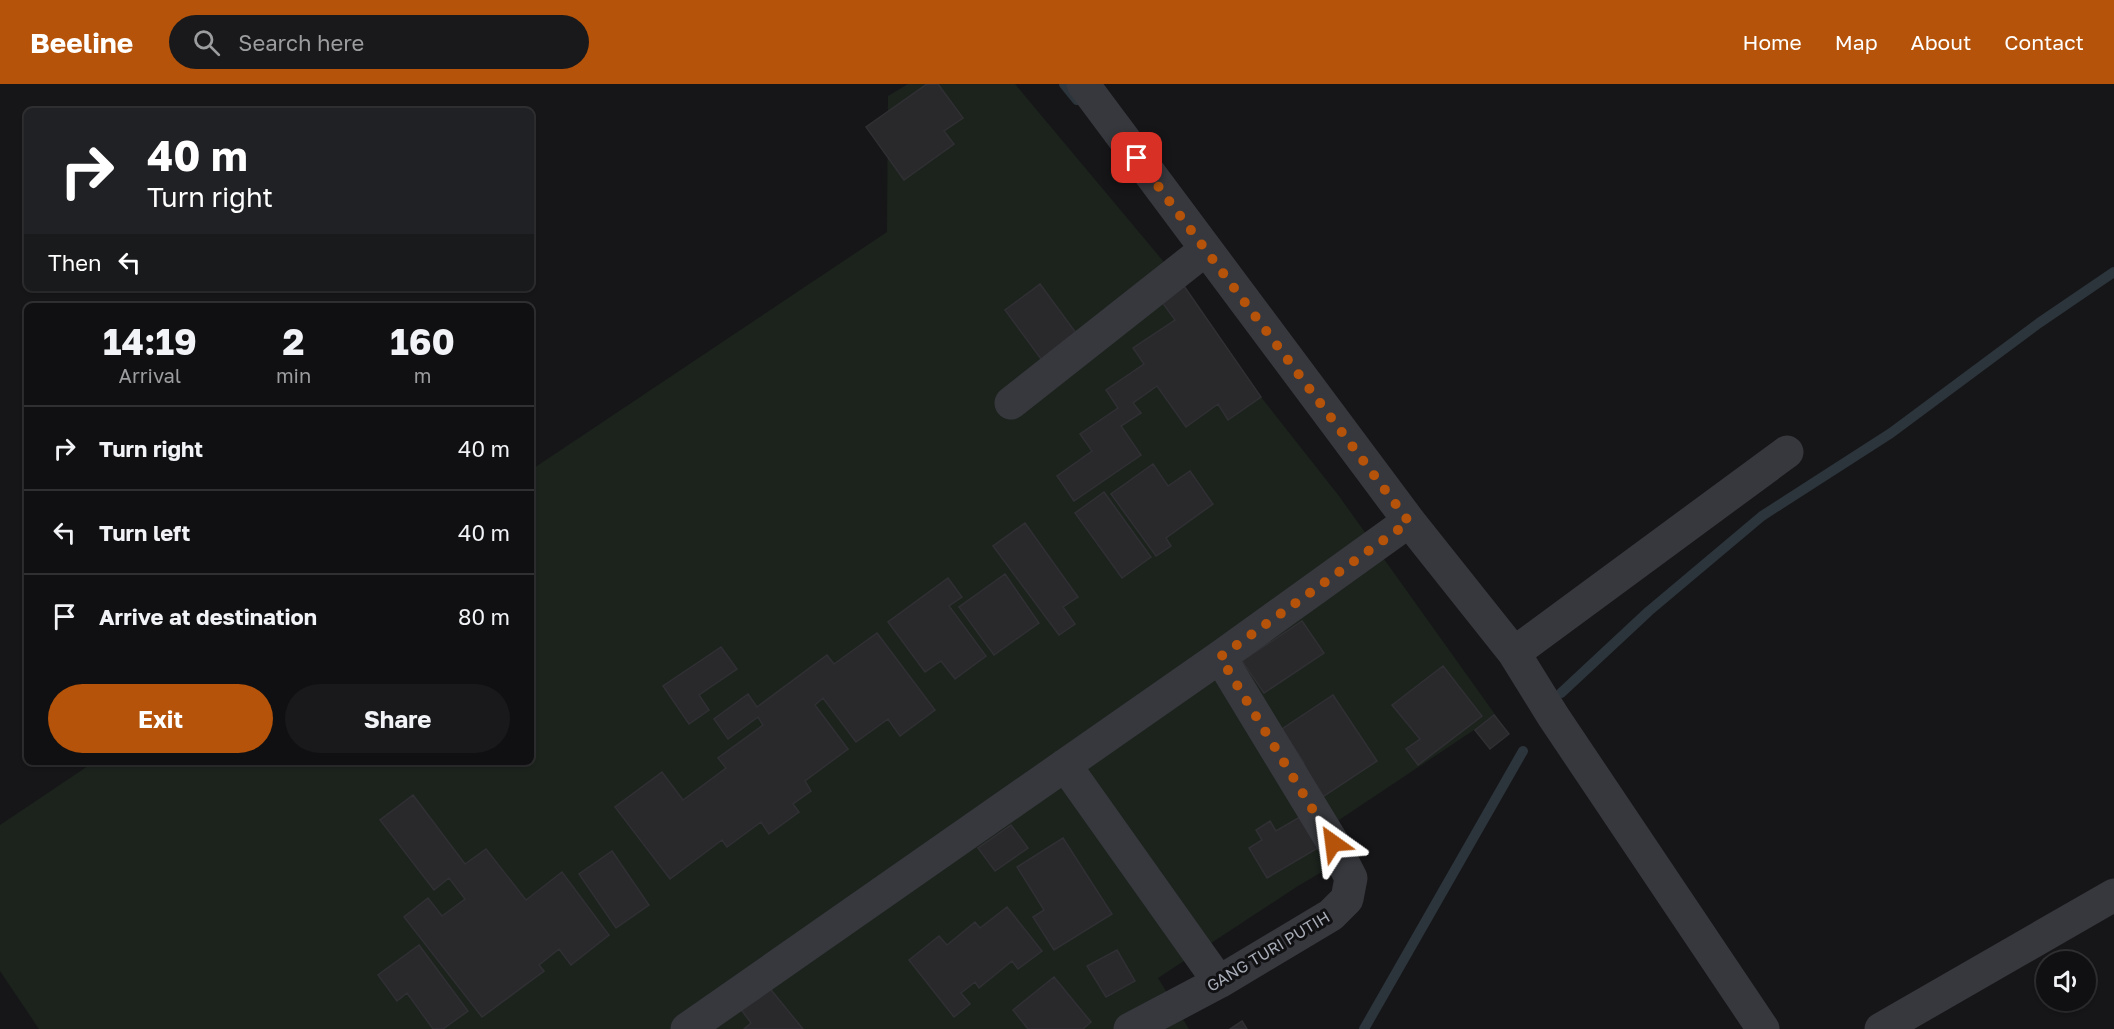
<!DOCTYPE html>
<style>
body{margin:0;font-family:"Golos Text",sans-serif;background:#19191b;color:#f1f3f6;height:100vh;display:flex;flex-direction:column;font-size:22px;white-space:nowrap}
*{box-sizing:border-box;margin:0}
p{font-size:20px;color:#9c9d9f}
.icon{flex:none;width:33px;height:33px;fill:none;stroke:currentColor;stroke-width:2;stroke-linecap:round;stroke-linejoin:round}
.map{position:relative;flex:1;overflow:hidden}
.drawer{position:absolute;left:24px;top:219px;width:510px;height:462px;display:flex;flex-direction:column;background:#101012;border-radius:9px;box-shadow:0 2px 4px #0004,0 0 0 2px #303032}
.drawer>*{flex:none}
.top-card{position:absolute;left:24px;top:24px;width:510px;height:183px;border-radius:9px;box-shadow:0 2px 4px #0004,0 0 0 2px #303032;background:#202124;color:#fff;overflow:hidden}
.controls{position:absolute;left:2036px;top:867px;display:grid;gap:12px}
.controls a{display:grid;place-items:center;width:60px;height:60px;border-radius:50%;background:#101012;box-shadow:0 2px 4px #0004,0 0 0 2px #303032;font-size:30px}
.pin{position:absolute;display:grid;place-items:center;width:51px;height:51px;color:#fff;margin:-26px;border-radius:12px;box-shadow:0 3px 9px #0006}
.me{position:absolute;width:66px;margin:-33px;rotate:329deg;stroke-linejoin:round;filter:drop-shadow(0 0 4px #0008)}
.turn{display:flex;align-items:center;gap:21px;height:126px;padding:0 24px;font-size:27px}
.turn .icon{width:78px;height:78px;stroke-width:2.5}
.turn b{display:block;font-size:42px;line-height:51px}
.then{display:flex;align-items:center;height:57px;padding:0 24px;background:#0003;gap:12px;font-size:22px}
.eta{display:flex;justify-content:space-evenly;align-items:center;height:102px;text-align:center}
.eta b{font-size:36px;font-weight:700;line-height:42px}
.cta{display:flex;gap:12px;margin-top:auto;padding:12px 24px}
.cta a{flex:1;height:69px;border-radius:36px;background:#b45309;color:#fff;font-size:24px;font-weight:700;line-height:69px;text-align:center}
.cta a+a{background:#19191b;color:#f1f3f6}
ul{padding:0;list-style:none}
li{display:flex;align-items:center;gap:18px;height:84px;padding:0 24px;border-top:2px solid #303032}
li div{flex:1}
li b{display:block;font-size:22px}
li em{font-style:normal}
header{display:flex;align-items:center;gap:36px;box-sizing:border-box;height:84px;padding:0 30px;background:#b45309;color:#fff}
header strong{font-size:28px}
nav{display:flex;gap:33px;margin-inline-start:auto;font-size:21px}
.search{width:420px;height:54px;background:#19191b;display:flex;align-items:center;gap:15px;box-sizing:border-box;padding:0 21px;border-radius:33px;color:#9c9d9f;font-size:22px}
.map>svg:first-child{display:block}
.green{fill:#1c231d}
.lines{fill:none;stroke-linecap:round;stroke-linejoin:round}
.stream{stroke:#2c353c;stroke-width:10}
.building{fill:#29292c;stroke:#303034;stroke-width:1.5}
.minor{stroke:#37383d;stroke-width:33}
.route{stroke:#b45309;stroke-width:10;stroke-dasharray:0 18}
.labels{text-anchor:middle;stroke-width:6;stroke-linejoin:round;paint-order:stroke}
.street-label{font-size:16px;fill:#a8adb8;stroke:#111113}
</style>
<header>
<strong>Beeline</strong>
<div class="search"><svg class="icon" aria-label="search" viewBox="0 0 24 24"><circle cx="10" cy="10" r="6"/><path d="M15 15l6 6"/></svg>Search here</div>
<nav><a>Home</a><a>Map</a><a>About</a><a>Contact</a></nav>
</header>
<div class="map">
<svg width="2114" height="945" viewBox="0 0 2114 945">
<rect width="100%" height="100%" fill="#161618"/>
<!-- green -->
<path class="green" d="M908 0H1015L1184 202 1261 313 1339 412 1509 650 1490 665 1474 646 1336 738 1354 769 1298 802 1158 894 1189 945H39L0 887V741L94 678H531V386L887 148 888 12Z"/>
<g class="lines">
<!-- stream -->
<path class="stream" d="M1064 0 1077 16
M1561 609 1649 527 1762 432 1891 349 2039 239 2114 188
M1364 945 1523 667"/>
</g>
<!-- building -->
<path class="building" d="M927 0H938L963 34 944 47 954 60 904 96 866 43Z
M1040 200 1082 257 1047 283 1005 226Z
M1184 202 1261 313 1228 336 1218 320 1186 343 1157 302 1133 319 1141 329 1121 342 1141 371 1074 417 1057 392 1092 367 1080 350 1118 324 1106 306 1144 280 1133 264 1175 236 1162 218Z
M1153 380 1168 402 1190 387 1213 420 1166 454 1171 462 1156 472 1111 410Z
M1104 408 1151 473 1122 494 1075 429Z
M1025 439 1078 513 1063 523 1075 540 1059 551 993 462Z
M1005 490 1039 539 994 571 959 523Z
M948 494 962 513 949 522 986 572 955 595 941 577 925 588 888 538Z
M1302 537 1324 569 1264 609 1242 577Z
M877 549 935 626 900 652 888 635 856 658 823 614 815 621 848 665 805 697 811 707 793 720 799 728 769 750 761 738 727 763 722 756 670 795 615 723 662 688 683 716 726 684 718 674 763 641 758 633 728 655 714 635 748 610 757 623 827 571 834 580Z
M721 563 737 585 699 611 709 626 689 640 663 602Z
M1443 582 1482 632 1418 681 1406 665 1420 655 1392 621Z
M1333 611 1377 677 1315 718 1293 685 1304 679 1282 645Z
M1494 631 1509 650 1490 665 1475 646Z
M413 711 465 780 486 765 526 816 562 788 609 851 571 881 559 865 539 881 544 887 482 933 404 833 428 814 442 832 465 815 449 794 434 806 380 736Z
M1305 730 1323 761 1267 794 1249 764 1262 756 1256 746 1270 737 1276 747Z
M1011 741 1028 764 995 787 978 764Z
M1063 754 1112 830 1054 866 1033 833 1044 826 1017 783Z
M612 767 649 821 616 844 579 790Z
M1007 823 1042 867 1018 885 1012 877 979 904 975 898 961 909 970 920 954 933 909 876 939 852 947 861 975 838 980 844Z
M419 861 468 927 443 945H433L407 909 397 917 378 891Z
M1117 866 1135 897 1106 913 1087 882Z
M1054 893 1091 938 1083 945H1028L1013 926Z
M767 901 803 945H744L751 939 740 924Z
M1242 937 1247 945H1230Z"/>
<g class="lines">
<!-- minor -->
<path class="minor" d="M1083 0 1409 437 1514 569 1553 632 1763 945
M1011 319 1205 166
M1514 569 1787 368
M1065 681 1219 898
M687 945 1220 573 1409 437
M1130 945 1219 898 1331 831 1347 815 1351 794 1333 759 1220 573
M1881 945 2114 811"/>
</g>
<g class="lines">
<!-- route -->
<path class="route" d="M1137 74 1409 438 1220 573 1333 759"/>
</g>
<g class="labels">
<!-- street labels -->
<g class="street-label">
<text transform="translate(1268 867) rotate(-31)" y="6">GANG TURI PUTIH</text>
</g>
</g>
</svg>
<div class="controls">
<a><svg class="icon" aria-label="sound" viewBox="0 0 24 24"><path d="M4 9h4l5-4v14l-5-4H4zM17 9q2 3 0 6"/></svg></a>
</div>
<div class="pin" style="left:1137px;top:74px;background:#d93025"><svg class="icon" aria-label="arrive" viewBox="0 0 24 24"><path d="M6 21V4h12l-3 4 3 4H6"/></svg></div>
<svg class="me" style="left:1333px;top:759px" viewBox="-20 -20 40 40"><path d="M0-17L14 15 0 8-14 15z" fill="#b45309" stroke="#fff" stroke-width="4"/></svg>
<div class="top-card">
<div class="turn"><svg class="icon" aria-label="right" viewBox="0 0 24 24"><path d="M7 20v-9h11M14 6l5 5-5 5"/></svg><div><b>40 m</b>Turn right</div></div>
<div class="then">Then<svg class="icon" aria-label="left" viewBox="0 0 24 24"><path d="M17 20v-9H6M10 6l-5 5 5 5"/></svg></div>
</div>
<section class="drawer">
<div class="eta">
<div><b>14:19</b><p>Arrival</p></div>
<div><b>2</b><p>min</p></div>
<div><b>160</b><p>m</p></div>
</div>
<ul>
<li><svg class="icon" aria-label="right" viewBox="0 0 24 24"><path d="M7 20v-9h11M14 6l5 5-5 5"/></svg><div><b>Turn right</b></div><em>40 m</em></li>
<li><svg class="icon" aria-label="left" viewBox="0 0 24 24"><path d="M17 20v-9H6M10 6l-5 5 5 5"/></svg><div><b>Turn left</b></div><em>40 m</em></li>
<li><svg class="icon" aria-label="arrive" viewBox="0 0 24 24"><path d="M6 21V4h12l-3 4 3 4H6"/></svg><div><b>Arrive at destination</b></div><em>80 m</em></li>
</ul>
<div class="cta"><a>Exit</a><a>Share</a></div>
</section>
</div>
